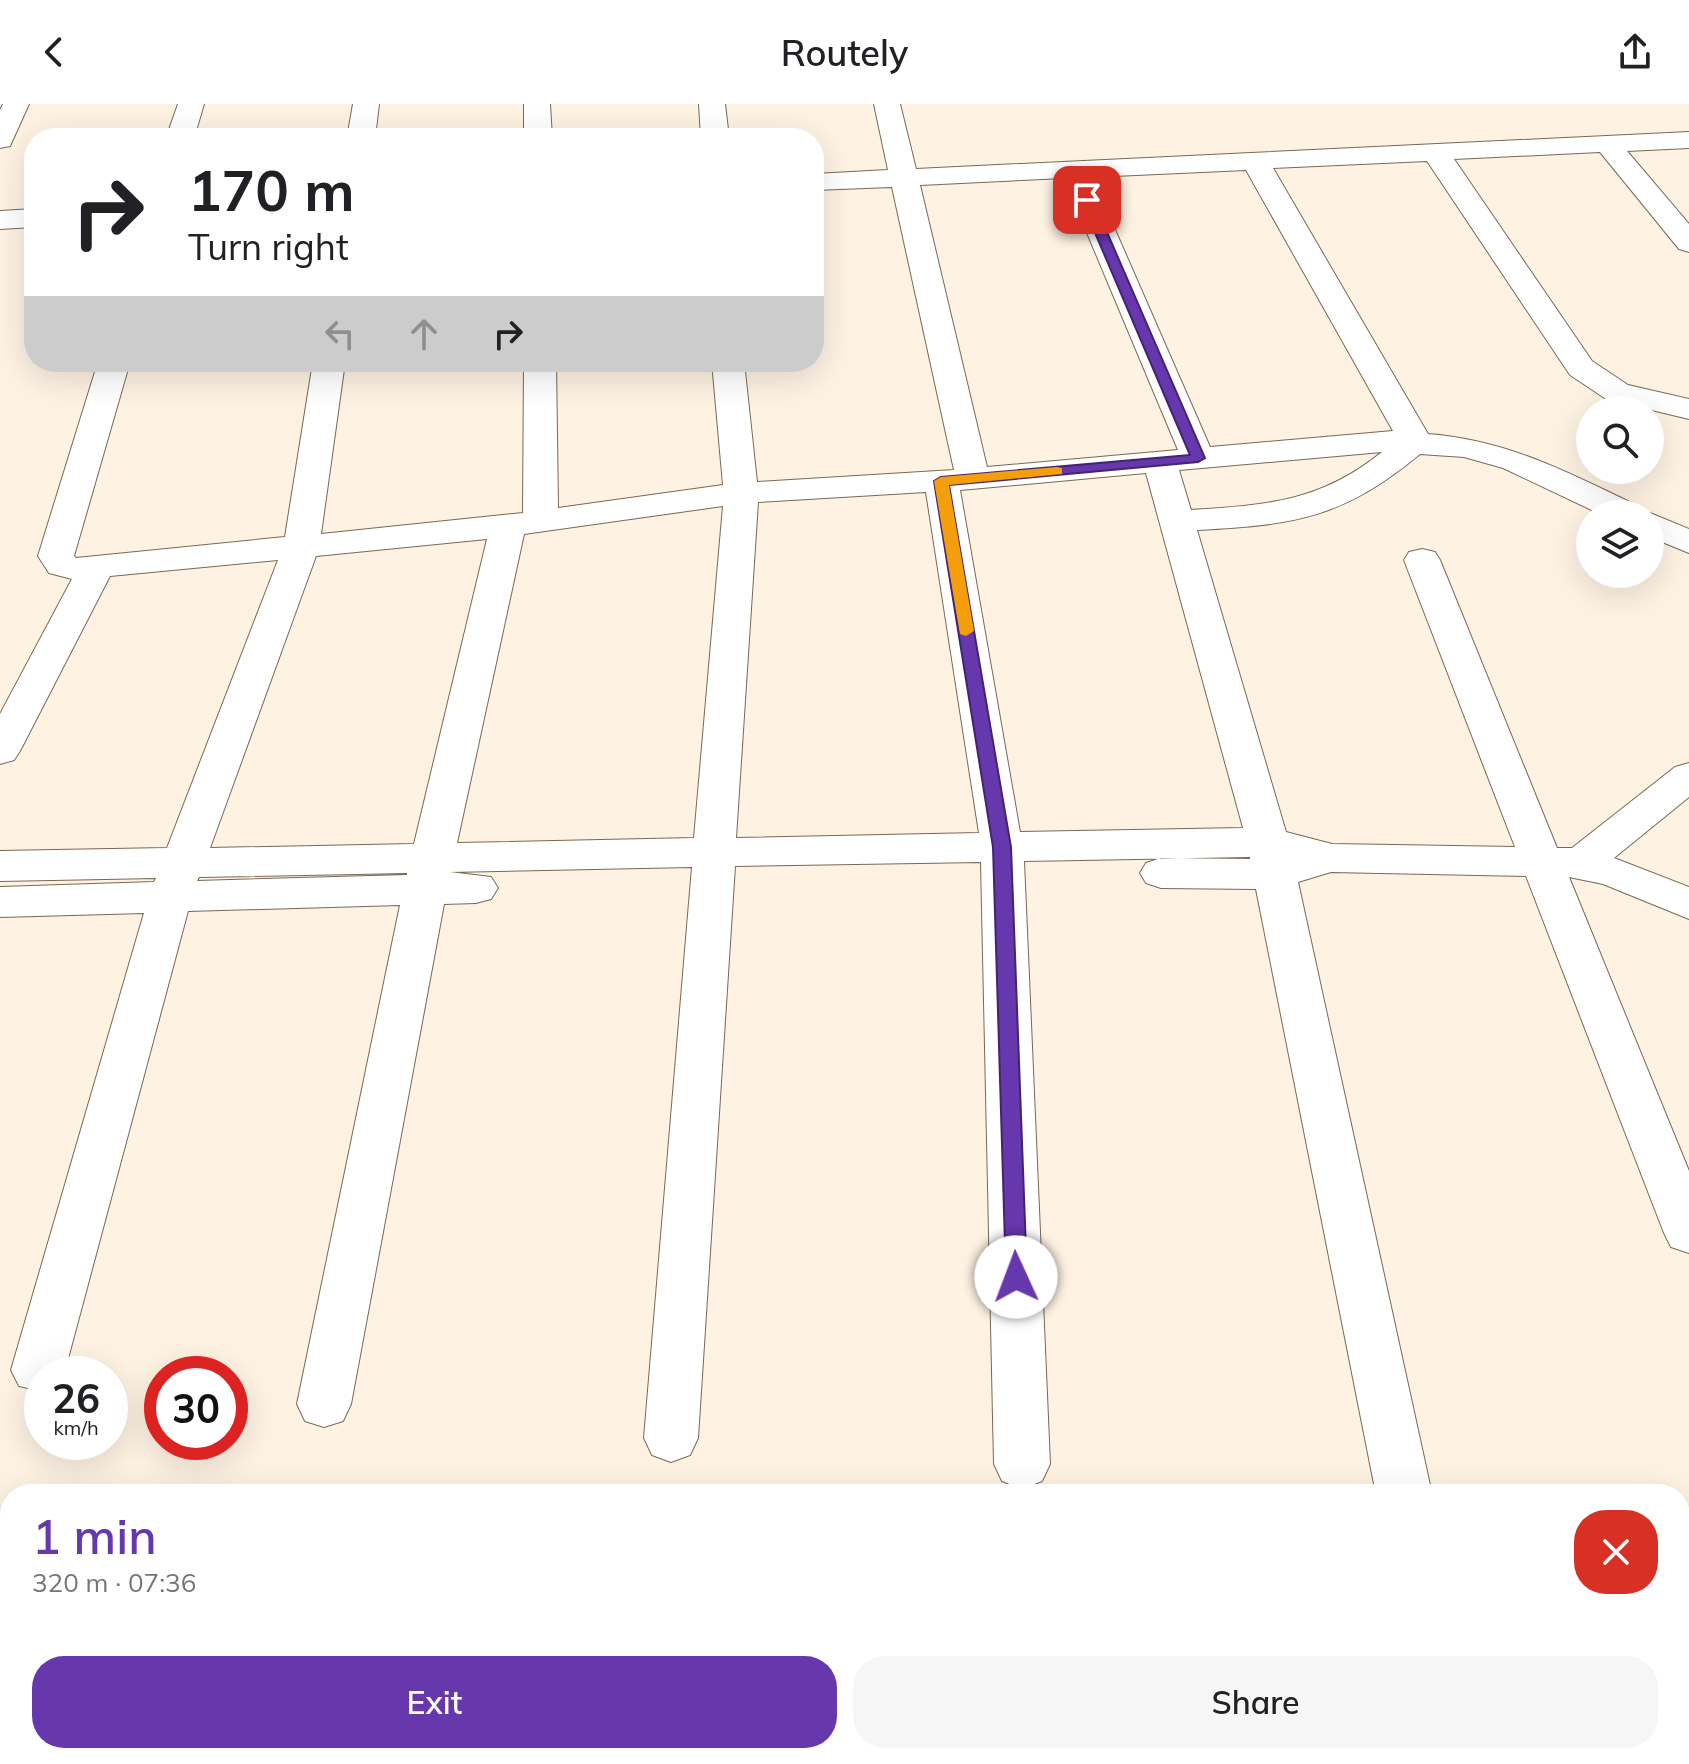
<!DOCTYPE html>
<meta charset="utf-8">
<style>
body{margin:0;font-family:Mulish,sans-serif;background:#f6f6f6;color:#202124;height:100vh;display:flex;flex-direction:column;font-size:30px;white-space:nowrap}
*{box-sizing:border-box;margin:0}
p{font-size:26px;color:#757577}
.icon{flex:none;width:44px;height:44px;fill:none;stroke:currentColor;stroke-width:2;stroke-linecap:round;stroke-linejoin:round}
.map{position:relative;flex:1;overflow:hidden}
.details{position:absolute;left:0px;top:1380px;width:1690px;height:280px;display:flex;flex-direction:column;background:#fff;border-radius:32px 32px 0 0;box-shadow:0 8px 32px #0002}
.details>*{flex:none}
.hud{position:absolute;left:24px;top:24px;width:800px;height:244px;border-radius:32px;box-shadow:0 8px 32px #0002;background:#fff;color:#202124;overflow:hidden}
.controls{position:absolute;left:1576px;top:292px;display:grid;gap:16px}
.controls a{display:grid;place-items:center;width:88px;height:88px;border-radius:50%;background:#fff;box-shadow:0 8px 32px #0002;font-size:40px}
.speed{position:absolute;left:24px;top:1252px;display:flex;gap:16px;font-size:40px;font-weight:700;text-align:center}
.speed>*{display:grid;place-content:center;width:104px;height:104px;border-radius:50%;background:#fff;box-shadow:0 8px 32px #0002;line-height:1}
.speed small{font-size:20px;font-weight:400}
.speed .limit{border:12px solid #d22;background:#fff;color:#111}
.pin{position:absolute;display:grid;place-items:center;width:68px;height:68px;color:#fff;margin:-34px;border-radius:16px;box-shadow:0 4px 12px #0006}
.me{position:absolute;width:88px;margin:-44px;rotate:358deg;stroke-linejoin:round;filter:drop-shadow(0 0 6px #0008)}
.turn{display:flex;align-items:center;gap:28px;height:168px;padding:0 32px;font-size:36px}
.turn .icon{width:104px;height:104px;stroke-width:2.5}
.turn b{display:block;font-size:56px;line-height:68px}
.lanes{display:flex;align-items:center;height:76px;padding:0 32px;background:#0003;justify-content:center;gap:40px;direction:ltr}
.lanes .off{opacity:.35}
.round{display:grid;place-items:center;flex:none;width:84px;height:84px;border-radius:32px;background:#f6f6f6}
.head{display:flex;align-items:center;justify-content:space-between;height:136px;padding:0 32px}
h1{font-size:48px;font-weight:600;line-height:60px;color:#6737ae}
.cta{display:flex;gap:16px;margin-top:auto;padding:16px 32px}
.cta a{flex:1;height:92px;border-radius:32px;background:#6737ae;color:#fff;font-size:32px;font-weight:600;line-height:92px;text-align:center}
.cta a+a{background:#f6f6f6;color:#202124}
header{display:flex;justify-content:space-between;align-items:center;height:104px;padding:0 32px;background:#fff;font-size:36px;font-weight:600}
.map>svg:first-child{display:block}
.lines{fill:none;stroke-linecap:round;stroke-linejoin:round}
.minor-casing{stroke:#7a6853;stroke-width:2}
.minor{fill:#fff;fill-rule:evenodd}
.route{fill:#6737ae;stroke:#432471;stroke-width:2}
.slow{fill:#f59e0b}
</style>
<header><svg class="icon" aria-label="back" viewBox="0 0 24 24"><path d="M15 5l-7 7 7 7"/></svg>Routely<svg class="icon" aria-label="share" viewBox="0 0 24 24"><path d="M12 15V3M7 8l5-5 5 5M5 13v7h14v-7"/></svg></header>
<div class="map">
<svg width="1689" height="1660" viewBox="0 0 1689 1660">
<rect width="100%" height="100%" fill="#fef2e3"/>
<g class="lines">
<defs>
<path id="minor" d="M3 0H29L10 42 0 44V6Z
M178 0H204L194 34H166Z
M353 0H379L375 34H347Z
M524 0H550L552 34H524Z
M699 0H725L729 34H701Z
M874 0H900L916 65 1689 28V44L1627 47 1689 120V148L1679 145 1600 48 1454 55 1592 257 1628 281 1689 295V315L1606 295 1570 271 1427 57 1273 64 1428 330C1508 336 1569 369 1640 403L1646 410H1600L1503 364 1464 353 1420 350C1343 414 1295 421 1197 426L1286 728 1332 740 1515 743 1404 456 1409 448 1422 445 1435 448 1440 456 1557 744H1572L1675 663 1689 659V693L1614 754 1689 783V815L1603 780 1569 773 1689 1067V1149L1671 1143 1664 1129 1526 772 1331 768 1298 778 1432 1390H1376L1256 785 1161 784 1146 779 1140 769 1146 759 1161 754 1250 755V753L1024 757 1050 1360 1042 1377 1022 1385 1002 1377 994 1360 981 758 735 762 698 1334 690 1351 671 1358 652 1351 644 1334 692 763 450 768 491 773 498 784 491 795 476 799 444 800 351 1300 343 1317 324 1323 305 1317 297 1300 400 801 188 807 65 1266 63 1270H42V1287L19 1282 11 1266 144 809 0 813V783L154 778 156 774 0 777V747L167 744 278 456 110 472 20 647 14 656 0 660V610L72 475 49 469 38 452 98 258H130L74 452 76 454 285 433 313 258H345L321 430 523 409 524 258H556L558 404 723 381 712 258H744L757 378 954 366 892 83 814 86V70L888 66ZM1246 66 1393 327 1210 343 1092 73ZM1064 74 1178 346 987 363 920 81ZM1382 348C1320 398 1267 401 1191 406L1179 366ZM1146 369 1243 724 1020 728 960 386ZM926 388 979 729 736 734 758 398ZM723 402 694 734 457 739 524 430ZM487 435 414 740 210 744 316 452ZM407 769V771L197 777 199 773Z
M34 105V123L0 125V107Z
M1650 409 1689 425V449L1650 433Z"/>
</defs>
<!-- minor casing -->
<use href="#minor" class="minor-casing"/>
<!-- minor -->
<use href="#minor" class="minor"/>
</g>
<!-- route -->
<path class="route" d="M1087 92 1093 96 1205 354 1198 358 949 381 1011 743 1027 1173 1024 1179 1016 1182 1009 1179 1006 1173 993 743 934 377 941 373 1190 351 1081 96Z"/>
<!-- slow -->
<path class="slow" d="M1057 363 1062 364V370L949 381 974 527 966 532 960 530 934 377 941 373Z"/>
</svg>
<div class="controls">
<a><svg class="icon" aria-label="search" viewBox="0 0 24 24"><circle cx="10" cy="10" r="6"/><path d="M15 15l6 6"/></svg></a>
<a><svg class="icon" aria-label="layers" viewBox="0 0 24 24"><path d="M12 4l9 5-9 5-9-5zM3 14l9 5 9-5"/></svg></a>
</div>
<div class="speed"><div>26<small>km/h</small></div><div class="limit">30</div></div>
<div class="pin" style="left:1087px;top:96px;background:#d93025"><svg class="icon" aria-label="arrive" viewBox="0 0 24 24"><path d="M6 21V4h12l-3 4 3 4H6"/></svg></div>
<svg class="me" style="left:1016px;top:1173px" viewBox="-20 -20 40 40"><circle r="19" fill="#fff"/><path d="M0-13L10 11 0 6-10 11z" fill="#6737ae"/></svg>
<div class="hud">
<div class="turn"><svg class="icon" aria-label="right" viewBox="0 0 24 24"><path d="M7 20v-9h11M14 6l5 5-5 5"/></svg><div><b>170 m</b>Turn right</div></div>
<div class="lanes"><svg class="icon off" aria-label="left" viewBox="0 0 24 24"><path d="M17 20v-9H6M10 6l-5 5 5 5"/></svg><svg class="icon off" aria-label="ahead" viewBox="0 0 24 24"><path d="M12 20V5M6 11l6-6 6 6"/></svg><svg class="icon" aria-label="right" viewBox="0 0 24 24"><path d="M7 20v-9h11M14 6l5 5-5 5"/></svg></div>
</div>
<section class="details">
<div class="head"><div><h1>1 min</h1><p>320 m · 07:36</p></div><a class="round" style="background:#d93025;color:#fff"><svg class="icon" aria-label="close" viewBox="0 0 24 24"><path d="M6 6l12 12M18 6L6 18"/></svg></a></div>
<div class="cta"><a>Exit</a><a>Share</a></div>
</section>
</div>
